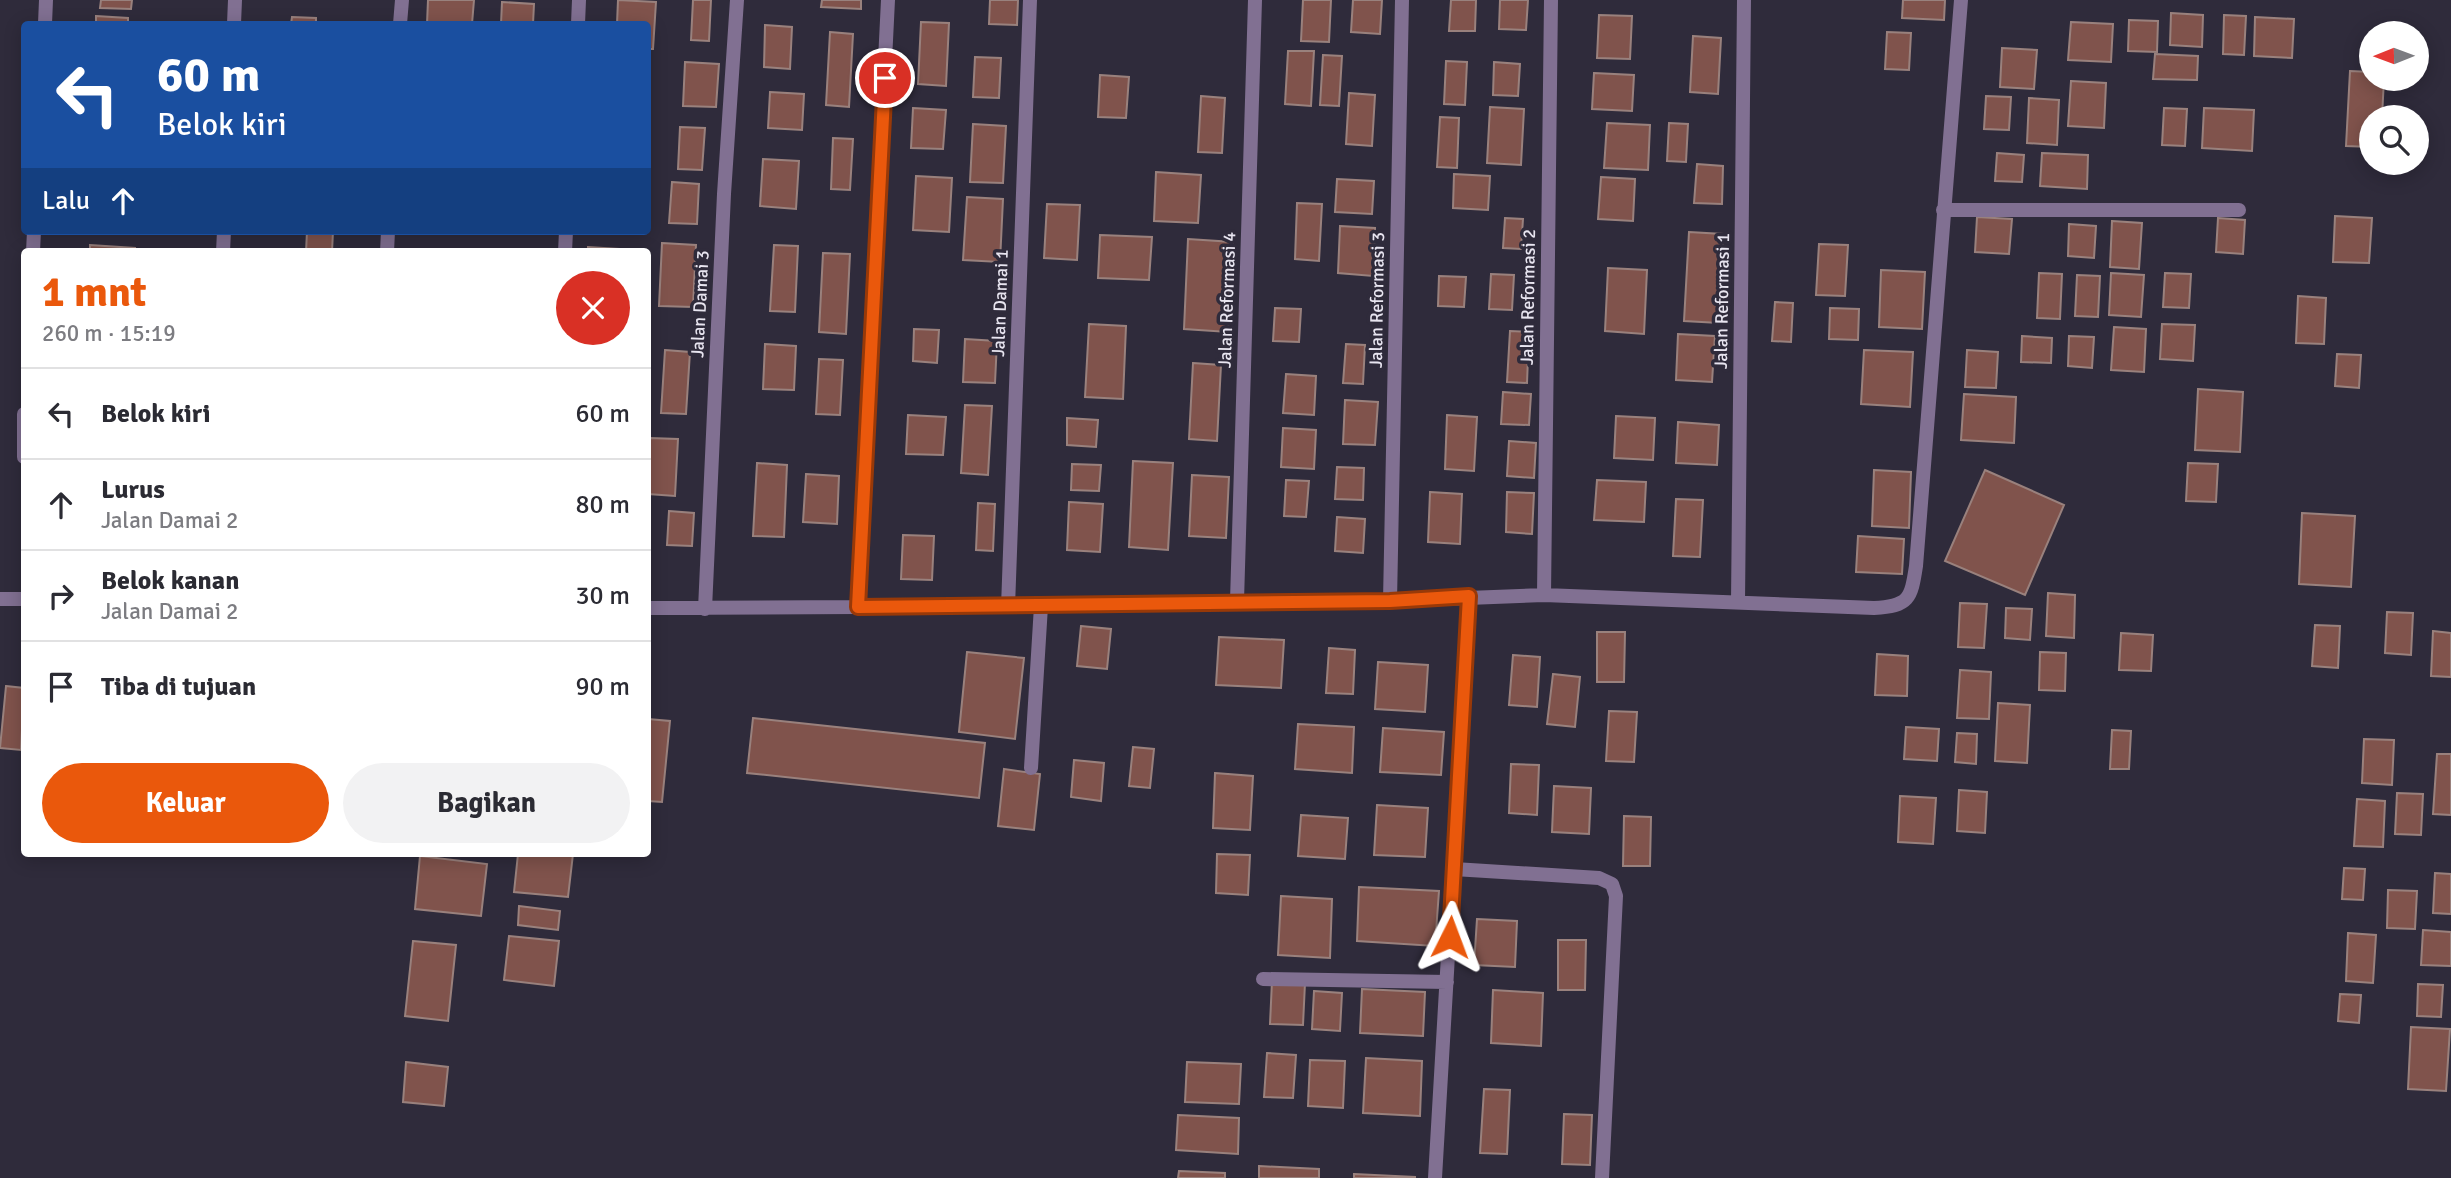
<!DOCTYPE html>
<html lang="id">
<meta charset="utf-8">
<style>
body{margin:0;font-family:Signika,sans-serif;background:#f2f2f3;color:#2b2b33;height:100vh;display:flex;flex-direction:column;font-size:26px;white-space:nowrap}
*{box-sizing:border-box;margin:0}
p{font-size:23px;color:#7c7c81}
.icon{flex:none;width:38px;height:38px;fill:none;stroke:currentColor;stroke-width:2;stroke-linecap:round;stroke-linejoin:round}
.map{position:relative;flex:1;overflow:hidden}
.panel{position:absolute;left:21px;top:248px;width:630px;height:609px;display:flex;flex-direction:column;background:#fff;border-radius:7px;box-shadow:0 4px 18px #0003}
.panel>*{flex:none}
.guide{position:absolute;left:21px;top:21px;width:630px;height:214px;border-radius:7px;box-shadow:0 4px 18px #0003;background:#1a4fa0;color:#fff;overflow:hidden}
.needle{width:46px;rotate:269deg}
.controls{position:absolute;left:2359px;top:21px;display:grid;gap:14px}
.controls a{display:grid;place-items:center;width:70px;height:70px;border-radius:50%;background:#fff;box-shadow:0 4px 18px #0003;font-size:35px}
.pin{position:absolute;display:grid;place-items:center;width:60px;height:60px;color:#fff;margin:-30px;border:4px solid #fff;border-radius:50%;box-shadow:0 2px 7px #0007}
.me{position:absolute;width:77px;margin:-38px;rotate:3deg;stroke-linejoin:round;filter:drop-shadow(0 0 5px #0008)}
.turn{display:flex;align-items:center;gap:24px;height:147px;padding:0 21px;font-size:32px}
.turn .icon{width:91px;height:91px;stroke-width:2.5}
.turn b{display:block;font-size:49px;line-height:60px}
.then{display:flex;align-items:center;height:66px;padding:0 21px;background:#0003;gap:14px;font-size:26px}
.round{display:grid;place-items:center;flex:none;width:74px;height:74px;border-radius:37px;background:#f2f2f3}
.overview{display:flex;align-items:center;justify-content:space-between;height:119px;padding:0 21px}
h1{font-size:42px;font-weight:700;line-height:52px;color:#ea580c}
.cta{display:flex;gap:14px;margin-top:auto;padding:14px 21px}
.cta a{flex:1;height:80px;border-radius:42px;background:#ea580c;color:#fff;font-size:28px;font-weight:700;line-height:80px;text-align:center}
.cta a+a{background:#f2f2f3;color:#2b2b33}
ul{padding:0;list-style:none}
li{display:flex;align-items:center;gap:21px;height:91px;padding:0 21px;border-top:2px solid #e1e1e2}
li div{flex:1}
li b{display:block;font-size:26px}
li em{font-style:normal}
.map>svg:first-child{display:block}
.building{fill:#80534c;stroke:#99817d;stroke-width:2}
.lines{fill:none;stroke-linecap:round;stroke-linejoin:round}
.service{stroke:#817092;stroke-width:14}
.minor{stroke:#817092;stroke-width:14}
.route-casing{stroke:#983908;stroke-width:18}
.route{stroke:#ea580c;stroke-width:12}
.labels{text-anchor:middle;stroke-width:7;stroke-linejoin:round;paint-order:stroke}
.street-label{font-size:18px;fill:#e8e5f0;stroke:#2f2b3b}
</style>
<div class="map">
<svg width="2451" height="1178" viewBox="0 0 2451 1178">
<rect width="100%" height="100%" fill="#2f2b3b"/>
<!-- building -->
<path class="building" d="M101 0H132L131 9 100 8Z
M428 0H474L472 24H427Z
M618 0 656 2 653 49H648V24H617Z
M693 0H711L709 41 691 40Z
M822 0H861V9L821 7Z
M990 0H1018L1017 25 989 24Z
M1303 0H1331L1329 42 1301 41Z
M1353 0H1382L1380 34 1351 32Z
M1451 0H1476L1475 31H1449Z
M1500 0H1528L1526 30 1499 29Z
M1903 0H1945L1944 20 1902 18Z
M502 2 534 4 533 24H501Z
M2171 13 2203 15 2202 47 2170 45Z
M1599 15 1632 16 1630 59 1597 58Z
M2224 15 2246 16 2244 55 2223 54Z
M96 16 128 18V24H96Z
M292 17 316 18V24H291Z
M2255 17 2294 19 2292 58 2254 56Z
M2129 20 2158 21 2157 52 2128 51Z
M921 22 949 23 946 86 918 84Z
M2071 22 2113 24 2111 62 2068 60Z
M765 25 792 27 790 69 764 67Z
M830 32 853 34 849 107 826 105Z
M1887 32 1911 33 1909 70 1885 69Z
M1693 36 1721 38 1718 94 1690 92Z
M2002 48 2037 50 2034 89 2000 87Z
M1288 51H1314L1311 106 1285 104Z
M2155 54 2198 56 2197 80 2153 79Z
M1323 55 1342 56 1339 106 1320 105Z
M975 57 1001 58 999 98 973 97Z
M1446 61 1467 62 1465 105 1444 104Z
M685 62 719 64 716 107 683 106Z
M1494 62 1520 64 1518 96 1493 95Z
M2350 71 2371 72V79H2384L2382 117H2371V147L2346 146Z
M1594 73 1634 75 1632 111 1592 109Z
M1100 75 1129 77 1126 118 1098 117Z
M2071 81 2106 83 2104 128 2068 126Z
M770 92 804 94 802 130 768 128Z
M1349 93 1375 95 1372 146 1346 144Z
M1201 96 1225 98 1222 153 1198 152Z
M1986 96 2011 97 2009 130 1984 129Z
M2029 98 2059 100 2057 145 2027 143Z
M1490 107 1524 109 1521 165 1487 163Z
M913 108 946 110 943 149 911 148Z
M2164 108 2187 109 2185 146 2162 145Z
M2204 108 2254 110 2252 151 2202 148Z
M1440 117 1459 118 1457 168 1437 167Z
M1607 123 1650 125 1648 170 1604 168Z
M1669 123 1688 124 1686 162 1667 161Z
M973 124 1006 126 1003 183 970 182Z
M680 127 705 128 702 170 678 169Z
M833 138 853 139 850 190 831 189Z
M1997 153 2024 155 2022 182 1995 181Z
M2042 153 2088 155 2087 189 2040 186Z
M763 159 799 161 796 209 760 206Z
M1697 164 1723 166 1722 204 1694 203Z
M1156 172 1201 175 1198 223 1154 221Z
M1454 174 1490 176 1488 210 1453 208Z
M916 176 952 178 949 232 913 230Z
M1601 177 1635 179 1633 221 1598 219Z
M1337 179 1374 181 1372 214 1335 212Z
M672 182 699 184 697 224 669 223Z
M967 197 1003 199 1000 262 963 260Z
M1297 203 1322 204 1319 261 1295 259Z
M1047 204 1080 205 1077 260 1044 258Z
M2335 216 2372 218 2369 263 2333 262Z
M1977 217 2012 219 2009 254 1975 252Z
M1505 218 1523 219 1521 249 1503 248Z
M2218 218 2245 220 2243 254 2216 252Z
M2112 221 2142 223 2139 269 2110 267Z
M2069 224 2096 226 2094 258 2068 256Z
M1340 226 1375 228 1373 276 1338 273Z
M307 231H333L332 252H306Z
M1689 232 1723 234 1719 323 1684 321Z
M1100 235 1152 237 1149 280 1098 278Z
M1188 239 1233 242 1228 332 1184 329Z
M662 243 696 245 693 307 659 306Z
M1819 244 1848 245 1845 296 1816 295Z
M90 245 135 248V252H90Z
M774 245 798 246 795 312 770 311Z
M588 247 635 250V252H588Z
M823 253 850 254 846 334 819 332Z
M1608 268 1647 270 1644 334 1605 331Z
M1881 270 1925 272 1922 329 1879 327Z
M2039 273 2062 274 2060 319 2037 318Z
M2111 273 2144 275 2141 317 2109 315Z
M2165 273 2191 274 2189 308 2163 307Z
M1491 274 1514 275 1512 310 1489 309Z
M2077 275 2100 276 2098 317 2075 316Z
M1439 276 1466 277 1464 307 1438 306Z
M2298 296 2326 298 2324 344 2296 343Z
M1775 302 1793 303 1791 342 1772 341Z
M1275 308 1301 309 1299 342 1273 341Z
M1830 308 1859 309 1858 340 1829 339Z
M1089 324 1126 326 1123 399 1085 397Z
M2162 324 2195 325 2193 361 2160 359Z
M2114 327 2146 329 2144 372 2111 370Z
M914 329 939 330 937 363 913 361Z
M1510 331 1529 332 1527 383 1507 382Z
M1678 334 1715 336 1712 382 1676 380Z
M2022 336 2052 338 2051 363 2021 362Z
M2069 336 2094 337 2092 368 2068 366Z
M965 339 997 341 995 383 963 382Z
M765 344 796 346 794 390 763 389Z
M1346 344 1365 345 1363 384 1343 383Z
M665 350 690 352 686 414 661 413Z
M1864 350 1913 352 1910 407 1861 404Z
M1967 350 1998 352 1996 388 1965 387Z
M2337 354 2361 355 2359 388 2335 386Z
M819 359 843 360 840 415 816 414Z
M1193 363 1221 365 1217 441 1189 439Z
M1286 374 1316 376 1314 415 1283 413Z
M2198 389 2243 392 2240 452 2195 450Z
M1503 392 1531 394 1529 425 1501 424Z
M1964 394 2016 397 2014 443 1961 440Z
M1345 400 1378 402 1375 445 1343 444Z
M965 405 992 406 988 475 961 473Z
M908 415 946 417 943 455 906 454Z
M1447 415 1477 417 1474 471 1445 469Z
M1616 416 1655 418 1653 460 1614 458Z
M1067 418 1098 420 1096 447 1067 445Z
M1678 422 1719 425 1717 465 1676 463Z
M1283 428 1316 430 1314 469 1281 467Z
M650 438 678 439 675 496 648 494Z
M1509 441 1536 443 1534 478 1507 476Z
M1133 461 1173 463 1168 550 1129 547Z
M757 463 787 465 784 537 753 536Z
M2188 463 2218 464 2216 502 2186 501Z
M1072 464 1101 465 1099 491 1071 490Z
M1337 467 1364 468 1363 500 1335 499Z
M1874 470 1911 472 1909 528 1872 526Z
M1985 470 2064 505 2025 595 1945 561Z
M806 474 839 476 837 524 803 522Z
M1192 475 1229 477 1226 538 1189 536Z
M1286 480 1309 481 1306 517 1284 516Z
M1597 480 1646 482 1644 522 1594 520Z
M1430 492 1462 494 1460 544 1428 542Z
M1507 492 1534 493 1532 534 1506 532Z
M1676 499 1703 500 1700 557 1673 556Z
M1069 502 1103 504 1100 552 1067 550Z
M978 503 995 504 993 551 976 550Z
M669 511 694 513 692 546 667 545Z
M2302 513 2355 516 2351 587 2299 584Z
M1337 517 1365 519 1363 553 1335 551Z
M903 535 934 536 932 580 901 579Z
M1858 536 1904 539 1902 574 1856 572Z
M2048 593 2075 595 2074 638 2046 636Z
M1960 603 1987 604 1984 648 1958 647Z
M2006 608 2032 609 2030 640 2005 638Z
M2387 612 2413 613 2411 655 2385 653Z
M2315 625 2340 626 2338 668 2312 666Z
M1081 626 1111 629 1107 669 1077 666Z
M2433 631 2451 633V677L2431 676Z
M1597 632H1625L1624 682H1597Z
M2121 633 2153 635 2151 671 2119 670Z
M1219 637 1284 640 1281 688 1216 685Z
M1329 648 1355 650 1353 694 1326 693Z
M967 652 1024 658 1015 739 959 732Z
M2040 652 2066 653 2065 691 2039 690Z
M1877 654 1908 656 1907 696 1875 695Z
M1513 655 1540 657 1537 707 1509 705Z
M1378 662 1428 665 1425 712 1375 709Z
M1960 670 1991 672 1989 719 1957 718Z
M1553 674 1580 677 1575 727 1547 724Z
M6 686 24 688 21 750 0 748Z
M1998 703 2030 705 2027 763 1995 761Z
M1609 711 1637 712 1634 762 1606 761Z
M753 718 985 743 979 798 747 773Z
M648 719 670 721 662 802 648 801Z
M1298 724 1354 727 1352 773 1295 769Z
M1906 727 1939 729 1937 761 1904 759Z
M1383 728 1444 732 1441 775 1380 772Z
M2112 730 2131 731 2129 769H2110Z
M1957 733 1977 734 1976 764 1955 762Z
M2364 739 2394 740 2392 785 2362 783Z
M1133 747 1154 749 1150 788 1129 786Z
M2437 754H2451V815L2433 814Z
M1074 760 1104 763 1101 801 1071 797Z
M1511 764 1539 765 1537 815 1509 813Z
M1004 769 1040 774 1034 830 998 826Z
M1215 773 1253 776 1250 830 1213 828Z
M1554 786 1591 788 1589 834 1552 832Z
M1959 790 1987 792 1985 833 1957 831Z
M2397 793 2423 794 2421 835 2395 834Z
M1900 796 1936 798 1933 844 1898 842Z
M2357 799 2385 801 2383 847 2354 846Z
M1377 805 1428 808 1425 857 1374 855Z
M1301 815 1348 818 1345 859 1298 856Z
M1624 816 1651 817 1650 866H1623Z
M518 854H573L568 897 514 892Z
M1217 854 1250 855 1248 895 1216 893Z
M420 856 487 864 481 916 415 909Z
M2344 868 2365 869 2363 900 2342 899Z
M2435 873 2451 874V914L2433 913Z
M1359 887 1439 891 1435 946 1357 941Z
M2388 890 2417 891 2415 929 2387 928Z
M1281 896 1332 899 1330 958 1278 955Z
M519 906 560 911 558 930 518 925Z
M1477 919 1517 921 1515 967 1474 965Z
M2423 930 2451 932V966L2421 965Z
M2348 933 2376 935 2373 983 2346 981Z
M509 936 559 941 554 986 504 980Z
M1558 940H1586L1585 990H1558Z
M413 941 456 945 448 1021 405 1016Z
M1272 981 1305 983 1303 1025 1270 1024Z
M2418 984 2443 985 2441 1017 2417 1016Z
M1362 989 1425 992 1423 1036 1360 1033Z
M1493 990 1543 993 1541 1046 1491 1043Z
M1314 991 1342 993 1340 1031 1312 1029Z
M2340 994 2361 995 2359 1023 2338 1021Z
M2411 1027 2450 1029 2446 1091 2408 1089Z
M1267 1053 1296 1055 1293 1098 1264 1097Z
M1366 1058 1422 1061 1420 1116 1363 1113Z
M1310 1060 1345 1061 1343 1108 1308 1106Z
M406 1062 448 1067 444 1106 403 1102Z
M1187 1062 1241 1064 1239 1104 1185 1102Z
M1484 1089 1510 1090 1507 1154 1480 1153Z
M1564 1114 1592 1115 1590 1165 1562 1164Z
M1178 1115 1239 1118 1238 1154 1176 1150Z
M1259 1166 1319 1169V1178H1259Z
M1179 1171 1225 1173V1178H1178Z
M1354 1174 1415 1177V1178H1354Z"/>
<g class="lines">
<!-- service -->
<path class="service" d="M1031 768 1041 606"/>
<!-- minor -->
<path class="minor" d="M888 0 858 607 1390 601 1544 595 1874 608C1909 606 1911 599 1916 566L1961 0
M45 24 46 0
M234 24 235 0
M400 24 402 0
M578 24 579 0
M1943 210H2239
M33 252 34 231
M223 252 224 231
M387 252 388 231
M565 252 566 231
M24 414V457
M1544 595 1551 0
M0 599H24
M1237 601 1255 0
M1390 601 1402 0
M1738 602 1744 0
M1008 607 1030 0
M648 608 858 607
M705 609 724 194 737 0
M1454 869 1599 878 1612 884 1616 896 1602 1178
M1263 979 1447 982
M1435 1178 1469 596"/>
</g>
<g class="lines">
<defs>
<path id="route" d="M885 78 858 607 1390 601 1469 596 1450 937"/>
</defs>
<!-- route casing -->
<use href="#route" class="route-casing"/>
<!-- route -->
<use href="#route" class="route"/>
</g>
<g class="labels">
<!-- street labels -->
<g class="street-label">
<text transform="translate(1528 297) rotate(-89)" y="6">Jalan Reformasi 2</text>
<text transform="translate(1227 300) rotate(-88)" y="6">Jalan Reformasi 4</text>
<text transform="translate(1377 300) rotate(-89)" y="6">Jalan Reformasi 3</text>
<text transform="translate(1722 301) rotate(-89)" y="6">Jalan Reformasi 1</text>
<text transform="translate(1000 303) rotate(-88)" y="6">Jalan Damai 1</text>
<text transform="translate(700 304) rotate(-87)" y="6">Jalan Damai 3</text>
</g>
</g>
</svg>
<div class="controls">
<a><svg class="needle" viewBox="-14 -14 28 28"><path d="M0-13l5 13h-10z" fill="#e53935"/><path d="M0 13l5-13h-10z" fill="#7c7c81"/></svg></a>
<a><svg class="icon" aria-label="search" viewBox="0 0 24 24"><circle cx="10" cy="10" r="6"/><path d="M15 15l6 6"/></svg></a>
</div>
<div class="pin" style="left:885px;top:78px;background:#d93025"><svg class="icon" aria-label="arrive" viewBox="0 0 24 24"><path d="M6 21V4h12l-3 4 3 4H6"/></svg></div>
<svg class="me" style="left:1450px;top:937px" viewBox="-20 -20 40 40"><path d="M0-17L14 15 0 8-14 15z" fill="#ea580c" stroke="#fff" stroke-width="4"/></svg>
<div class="guide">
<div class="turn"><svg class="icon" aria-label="left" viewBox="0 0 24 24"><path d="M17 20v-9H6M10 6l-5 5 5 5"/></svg><div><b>60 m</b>Belok kiri</div></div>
<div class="then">Lalu<svg class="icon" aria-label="ahead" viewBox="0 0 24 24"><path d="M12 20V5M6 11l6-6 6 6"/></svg></div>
</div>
<section class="panel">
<div class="overview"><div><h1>1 mnt</h1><p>260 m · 15:19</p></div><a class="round" style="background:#d93025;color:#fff"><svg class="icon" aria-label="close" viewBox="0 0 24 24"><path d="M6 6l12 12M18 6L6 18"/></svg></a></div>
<ul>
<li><svg class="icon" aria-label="left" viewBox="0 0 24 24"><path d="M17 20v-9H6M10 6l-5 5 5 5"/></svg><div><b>Belok kiri</b></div><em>60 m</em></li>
<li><svg class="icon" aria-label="ahead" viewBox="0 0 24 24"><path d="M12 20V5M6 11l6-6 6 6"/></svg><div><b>Lurus</b><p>Jalan Damai 2</p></div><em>80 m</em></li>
<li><svg class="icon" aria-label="right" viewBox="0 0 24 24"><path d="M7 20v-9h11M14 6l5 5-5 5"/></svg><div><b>Belok kanan</b><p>Jalan Damai 2</p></div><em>30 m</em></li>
<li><svg class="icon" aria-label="arrive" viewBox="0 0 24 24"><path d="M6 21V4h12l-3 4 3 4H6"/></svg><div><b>Tiba di tujuan</b></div><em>90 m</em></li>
</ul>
<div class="cta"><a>Keluar</a><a>Bagikan</a></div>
</section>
</div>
